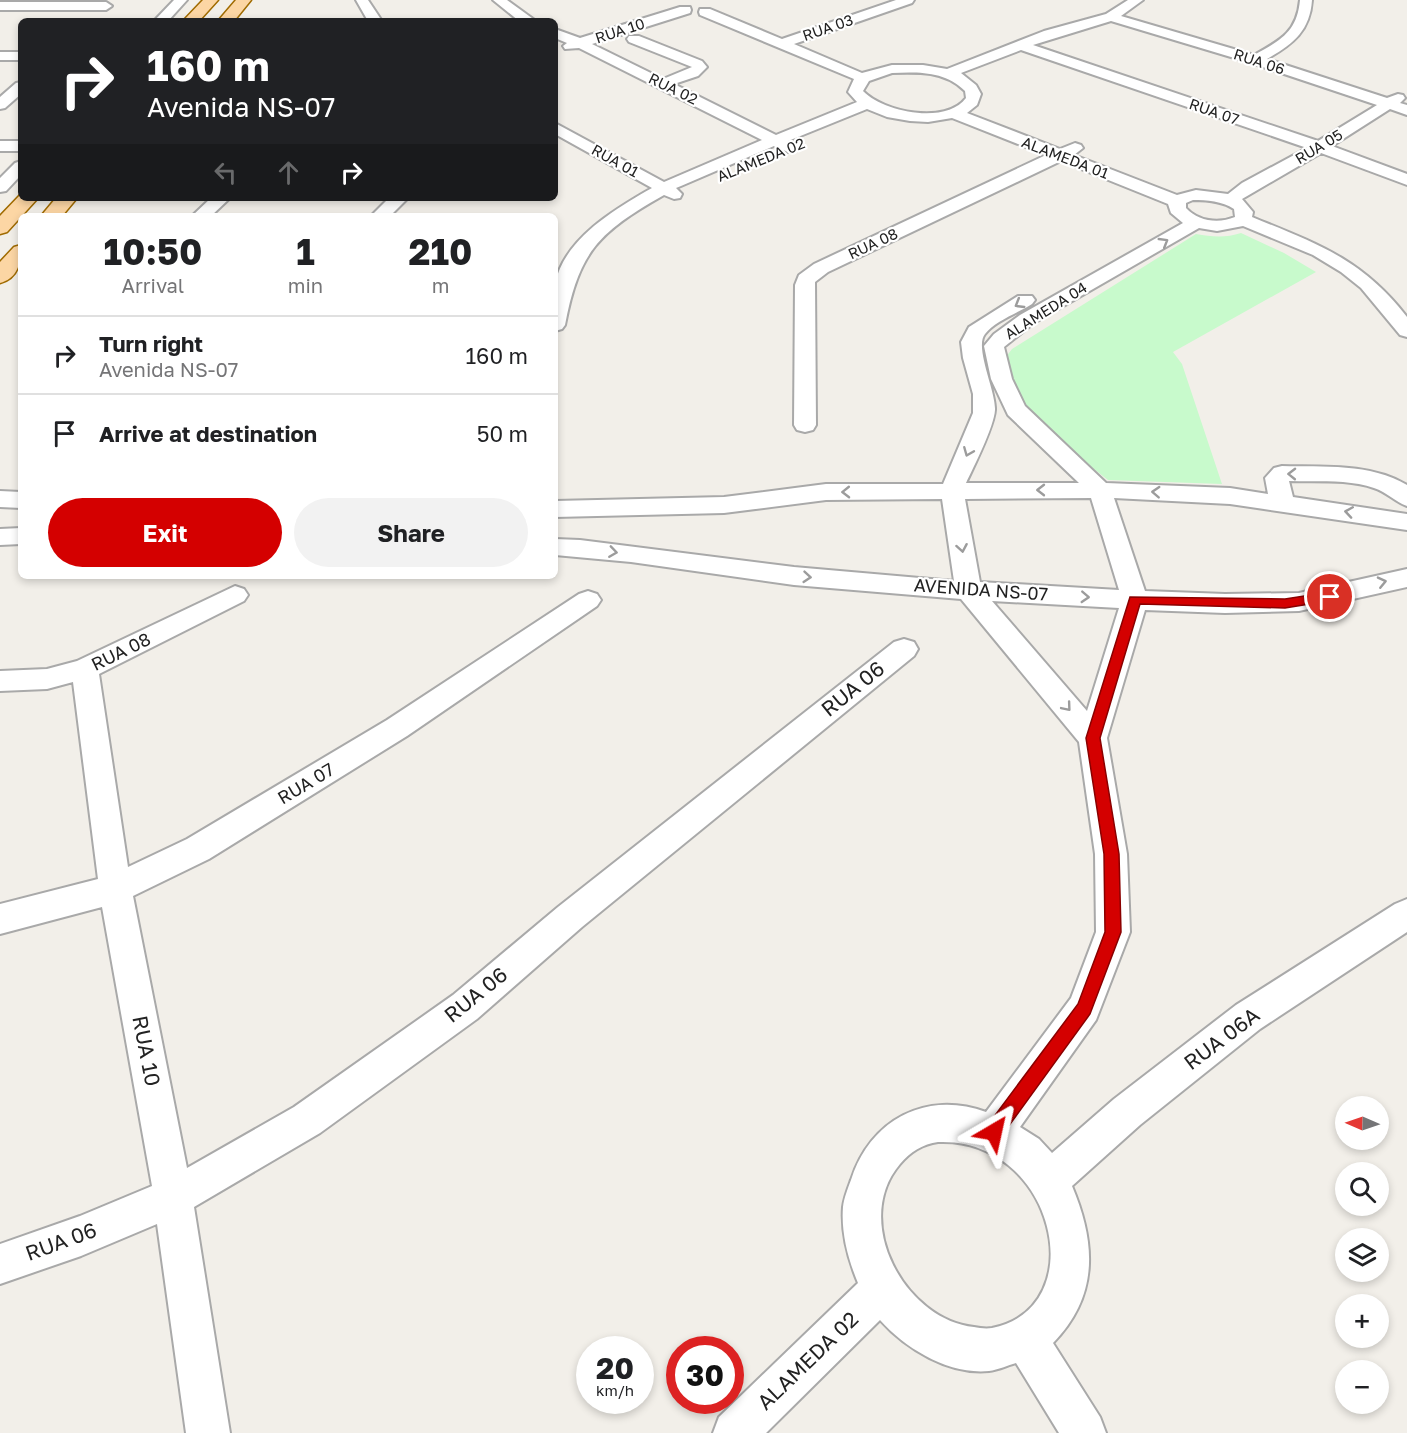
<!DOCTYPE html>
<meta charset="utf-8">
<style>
body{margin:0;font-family:"Golos Text",sans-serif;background:#f2f2f2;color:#202124;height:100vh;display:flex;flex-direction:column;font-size:22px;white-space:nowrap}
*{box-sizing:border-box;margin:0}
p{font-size:20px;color:#757577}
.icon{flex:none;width:33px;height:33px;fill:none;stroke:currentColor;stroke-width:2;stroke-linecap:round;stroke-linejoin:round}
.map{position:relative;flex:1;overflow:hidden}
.side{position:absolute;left:18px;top:213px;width:540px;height:366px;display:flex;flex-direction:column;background:#fff;border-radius:9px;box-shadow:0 3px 9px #0003}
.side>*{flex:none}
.guide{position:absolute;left:18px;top:18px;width:540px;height:183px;border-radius:9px;box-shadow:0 3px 9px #0003;background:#202124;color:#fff;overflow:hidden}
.needle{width:39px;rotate:272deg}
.buttons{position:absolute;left:1335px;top:1096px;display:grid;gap:12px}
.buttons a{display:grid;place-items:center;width:54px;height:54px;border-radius:50%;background:#fff;box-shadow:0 3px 9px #0003;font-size:30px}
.speed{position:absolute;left:576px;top:1336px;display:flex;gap:12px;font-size:30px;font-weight:700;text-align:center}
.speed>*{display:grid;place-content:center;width:78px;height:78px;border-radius:50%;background:#fff;box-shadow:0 3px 9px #0003;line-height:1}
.speed small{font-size:15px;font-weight:400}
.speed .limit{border:9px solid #d22;background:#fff;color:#111}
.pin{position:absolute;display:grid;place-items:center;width:51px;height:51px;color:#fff;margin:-26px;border:3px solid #fff;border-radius:50%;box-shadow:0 2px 6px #0007}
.me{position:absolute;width:66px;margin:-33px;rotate:36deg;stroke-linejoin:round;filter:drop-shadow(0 0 4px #0008)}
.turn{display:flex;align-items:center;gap:21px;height:126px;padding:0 30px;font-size:27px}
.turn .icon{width:78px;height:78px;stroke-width:2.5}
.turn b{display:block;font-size:42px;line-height:51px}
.lanes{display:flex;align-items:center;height:57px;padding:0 30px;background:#0003;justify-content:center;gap:30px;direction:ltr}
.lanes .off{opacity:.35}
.eta{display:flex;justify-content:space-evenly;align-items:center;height:102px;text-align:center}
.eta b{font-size:36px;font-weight:700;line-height:42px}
.button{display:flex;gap:12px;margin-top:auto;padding:12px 30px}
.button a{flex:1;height:69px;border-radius:36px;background:#d40000;color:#fff;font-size:24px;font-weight:700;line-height:69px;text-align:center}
.button a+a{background:#f2f2f2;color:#202124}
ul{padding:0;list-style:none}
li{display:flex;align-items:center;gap:18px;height:78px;padding:0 30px;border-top:2px solid #e0e0e0}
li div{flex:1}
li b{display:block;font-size:22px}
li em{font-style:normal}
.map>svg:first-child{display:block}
.park{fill:#c8facc}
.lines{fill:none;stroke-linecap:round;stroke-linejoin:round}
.minor-casing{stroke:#a9a9a9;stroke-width:4}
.major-casing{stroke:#a06b00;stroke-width:3}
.minor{fill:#fff;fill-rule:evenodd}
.major{fill:#fcd6a4;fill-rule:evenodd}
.oneway{stroke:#9c9c9c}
.route{fill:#d40000;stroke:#8a0000;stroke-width:1.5}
.labels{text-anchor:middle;stroke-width:4.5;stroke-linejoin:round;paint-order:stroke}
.far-street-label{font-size:15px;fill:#222;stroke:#fff}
.street-label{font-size:18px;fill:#222;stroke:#fff}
.near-street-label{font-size:21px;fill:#222;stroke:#fff}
</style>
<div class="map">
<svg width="1407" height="1433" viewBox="0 0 1407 1433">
<rect width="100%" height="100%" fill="#f2efe9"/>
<!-- park -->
<path class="park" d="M1241 233 1284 253 1316 272 1173 352 1182 364 1222 484 1108 480 1036 424 999 366 1012 349 1196 234C1212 237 1226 238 1241 233Z"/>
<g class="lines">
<defs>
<path id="minor" d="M174 0H187L168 21H154Z
M356 0H368L382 21H368Z
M493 0H507L536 21H519Z
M896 0H914L912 3 794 44 862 73 892 65H923L947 69 1044 31 1106 14 1128 0H1143L1121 16 1254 55C1281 40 1297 32 1300 0H1312C1310 31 1293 44 1267 59L1387 98 1398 94 1403 95 1405 98 1400 103 1407 105V115L1390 109 1332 146 1407 174V185L1321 153 1242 199 1253 212 1252 217C1318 244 1362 259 1407 317V337L1400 335 1361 288 1341 272 1313 255 1243 226 1217 231 1199 228 1034 323 1004 347 1012 379 1025 406 1106 483 1230 488 1268 494 1265 478 1274 468 1282 466C1322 467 1371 463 1407 485V506C1395 502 1387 492 1374 488 1348 479 1317 482 1289 481L1293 497 1407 514V530L1230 504 1114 498 1145 591 1225 594 1299 593 1407 569V587L1299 611 1225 613 1145 610 1107 738 1127 854 1130 932 1096 1020 1020 1127 1039 1139 1052 1153 1114 1099 1236 1005 1395 904 1407 899V932L1260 1029 1140 1125 1072 1186C1096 1243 1099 1296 1053 1343L1100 1417 1106 1433H1059L1016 1363C1008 1365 998 1370 989 1371 949 1375 906 1349 880 1320L766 1433H713L719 1417 858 1283C848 1259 841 1233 843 1207 844 1198 848 1188 851 1180 870 1120 926 1090 986 1112L1071 998 1096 932 1095 854 1079 742 961 599 794 585 631 562 555 555V539L580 540 794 567 954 581 942 499 826 500 724 513 555 517V501L724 497 826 484H943L973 413V394L963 358 961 342 969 327 1018 296H1032L1035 300 1032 304C1018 313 995 321 985 334 974 347 996 391 995 410 994 427 974 466 966 483H1079L1008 415 991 379 984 346 994 334 1020 315 1183 223 1171 213 1168 204 1061 161 828 272 815 282 816 425 813 430 805 432 797 430 794 425 795 285 799 275 814 264 1046 155 952 118 928 122 910 121 887 117 867 109 788 141 796 147 794 150 788 152 774 146 681 186 676 188 682 194 680 198 674 199 664 195C599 232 579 251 565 325L562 329 555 331C555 316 552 299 555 284 564 239 615 209 652 188L555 134V123L664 182 762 140 579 48 565 49 563 46 567 43 555 38V29L580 38 680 7H690L691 10 690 13 592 44 663 79 692 67 629 42 627 39 629 36H639L702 61 707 67 698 76 674 84 776 135 857 102 848 92 854 79 700 15 699 12 700 9H710L782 39ZM1111 21 1251 63 1377 105 1318 141 1033 45ZM1021 50 1307 148 1242 183 1228 194 1196 190 1177 195 1074 155 1083 148 1081 145 1075 143 1060 149 967 113 977 105 981 94 976 85 961 73ZM892 73C918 72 945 71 965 91L966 98C946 125 883 112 863 91L869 81ZM1193 200C1207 200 1222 201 1234 209L1235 217C1218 224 1198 221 1186 208V203ZM1091 498 1119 590 980 582 965 499ZM992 601 1119 608 1087 711ZM938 1142C1053 1137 1095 1307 992 1328 986 1329 979 1328 974 1327 905 1320 851 1221 900 1164 910 1152 923 1144 938 1142Z
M0 2H106L112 6 106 10H0Z
M0 52H21V60H0Z
M21 82V94L5 108 0 109V97L16 83Z
M0 141H21V151H0Z
M21 161V175L6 191 0 192V178L15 163Z
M211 198H230L211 216H192Z
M389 198H408L390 216H371Z
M0 491 21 492V508L0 507Z
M21 528V544L0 545V529Z
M235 586 244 589 248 595 244 601 99 674 128 867 187 839 387 720 579 594 588 591 597 594 601 600 597 606 407 736 209 859 133 896 187 1168 294 1107 453 995 558 907 894 642 904 639 914 642 918 649 914 656 582 927 477 1019 320 1133 194 1207 230 1433H186L157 1224 81 1256 0 1284V1244L80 1216 152 1186 102 907 0 934V904L98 879 73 682 47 689 0 691V671L47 669 77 661Z"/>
<path id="major" d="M203 0H218L199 21H183Z
M236 0H251L234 21H218Z
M21 194V198H38L7 232 0 234V216Z
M56 198H77L62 216H41Z
M21 245C21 261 19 278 0 283V262L14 247Z"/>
</defs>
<!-- minor casing -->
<use href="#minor" class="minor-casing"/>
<!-- major casing -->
<use href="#major" class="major-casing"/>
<!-- minor -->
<use href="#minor" class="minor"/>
<!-- major -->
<use href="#major" class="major"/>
</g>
<!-- one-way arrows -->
<defs><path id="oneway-chevron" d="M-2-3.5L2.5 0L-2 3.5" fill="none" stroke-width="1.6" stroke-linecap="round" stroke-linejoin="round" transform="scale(1.5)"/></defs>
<g class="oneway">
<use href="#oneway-chevron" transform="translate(1164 242) rotate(-31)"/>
<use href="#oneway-chevron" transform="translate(1019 304) rotate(149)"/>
<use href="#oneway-chevron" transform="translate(968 452) rotate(112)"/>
<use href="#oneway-chevron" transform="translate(1292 474) rotate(-179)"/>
<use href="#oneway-chevron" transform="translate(1041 490) rotate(180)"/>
<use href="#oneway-chevron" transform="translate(846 492) rotate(179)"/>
<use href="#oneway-chevron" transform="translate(1156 492) rotate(-177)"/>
<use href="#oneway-chevron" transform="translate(1349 512) rotate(-171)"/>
<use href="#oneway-chevron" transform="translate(962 548) rotate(80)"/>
<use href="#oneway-chevron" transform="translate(613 552) rotate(8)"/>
<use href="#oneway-chevron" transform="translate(807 577) rotate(5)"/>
<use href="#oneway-chevron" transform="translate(1382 582) rotate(-13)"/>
<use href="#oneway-chevron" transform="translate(1085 597) rotate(3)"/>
<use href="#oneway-chevron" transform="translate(1067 707) rotate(50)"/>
</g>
<!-- route -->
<path class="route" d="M1330 592 1336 597 1334 600 1285 608 1140 604 1100 738 1119 854 1121 932 1090 1014 1000 1138 994 1141 987 1138 985 1132 987 1126 1078 1004 1105 932 1104 854 1086 738 1130 597 1285 599Z"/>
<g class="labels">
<!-- far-street labels -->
<g class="far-street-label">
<text transform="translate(828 28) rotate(-19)" y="5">RUA 03</text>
<text transform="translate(620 31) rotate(-18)" y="5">RUA 10</text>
<text transform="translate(1259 62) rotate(18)" y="5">RUA 06</text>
<text transform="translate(673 89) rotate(26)" y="5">RUA 02</text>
<text transform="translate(1214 112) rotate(19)" y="5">RUA 07</text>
<text transform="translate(1319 147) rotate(-31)" y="5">RUA 05</text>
<text transform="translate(1065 158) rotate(21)" y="5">ALAMEDA 01</text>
<text transform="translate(761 160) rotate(-22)" y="5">ALAMEDA 02</text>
<text transform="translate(615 161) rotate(29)" y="5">RUA 01</text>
<text transform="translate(873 244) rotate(-25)" y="5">RUA 08</text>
<text transform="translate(1046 311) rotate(-32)" y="5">ALAMEDA 04</text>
</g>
<!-- street labels -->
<g class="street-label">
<text transform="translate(981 590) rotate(4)" y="6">AVENIDA NS-07</text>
<text transform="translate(121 652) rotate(-26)" y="6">RUA 08</text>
<text transform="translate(306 784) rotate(-31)" y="6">RUA 07</text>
</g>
<!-- near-street labels -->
<g class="near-street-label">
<text transform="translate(853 689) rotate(-39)" y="7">RUA 06</text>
<text transform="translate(476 995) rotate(-39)" y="7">RUA 06</text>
<text transform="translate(1222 1039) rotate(-37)" y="7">RUA 06A</text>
<text transform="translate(146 1051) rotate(79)" y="7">RUA 10</text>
<text transform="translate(61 1242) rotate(-20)" y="7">RUA 06</text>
<text transform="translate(808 1361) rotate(-44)" y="7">ALAMEDA 02</text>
</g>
</g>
</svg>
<div class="buttons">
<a><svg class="needle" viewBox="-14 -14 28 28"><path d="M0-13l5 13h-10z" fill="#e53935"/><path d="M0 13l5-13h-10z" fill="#757577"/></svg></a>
<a><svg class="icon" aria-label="search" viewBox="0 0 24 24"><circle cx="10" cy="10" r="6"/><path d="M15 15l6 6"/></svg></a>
<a><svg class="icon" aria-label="layers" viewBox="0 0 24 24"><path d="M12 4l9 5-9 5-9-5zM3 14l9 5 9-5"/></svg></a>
<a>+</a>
<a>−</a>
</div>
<div class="speed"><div>20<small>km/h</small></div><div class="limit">30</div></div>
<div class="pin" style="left:1330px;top:597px;background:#d93025"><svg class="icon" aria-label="arrive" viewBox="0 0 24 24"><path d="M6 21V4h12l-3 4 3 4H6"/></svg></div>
<svg class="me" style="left:994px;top:1132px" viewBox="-20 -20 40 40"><path d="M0-17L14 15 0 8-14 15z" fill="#d40000" stroke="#fff" stroke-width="4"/></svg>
<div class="guide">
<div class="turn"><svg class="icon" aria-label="right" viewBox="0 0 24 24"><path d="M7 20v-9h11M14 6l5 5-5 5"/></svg><div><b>160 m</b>Avenida NS-07</div></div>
<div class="lanes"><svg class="icon off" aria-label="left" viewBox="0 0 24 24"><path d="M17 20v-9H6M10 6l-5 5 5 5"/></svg><svg class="icon off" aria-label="ahead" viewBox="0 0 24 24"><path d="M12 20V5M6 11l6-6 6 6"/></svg><svg class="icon" aria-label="right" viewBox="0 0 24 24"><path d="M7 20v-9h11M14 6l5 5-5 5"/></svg></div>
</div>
<section class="side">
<div class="eta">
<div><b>10:50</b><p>Arrival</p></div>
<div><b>1</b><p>min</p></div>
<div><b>210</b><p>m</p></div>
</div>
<ul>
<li><svg class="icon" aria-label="right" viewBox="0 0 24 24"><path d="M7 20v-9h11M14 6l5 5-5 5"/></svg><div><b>Turn right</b><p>Avenida NS-07</p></div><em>160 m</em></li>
<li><svg class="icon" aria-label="arrive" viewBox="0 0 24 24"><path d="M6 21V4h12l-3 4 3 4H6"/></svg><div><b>Arrive at destination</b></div><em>50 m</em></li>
</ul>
<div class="button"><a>Exit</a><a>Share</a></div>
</section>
</div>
